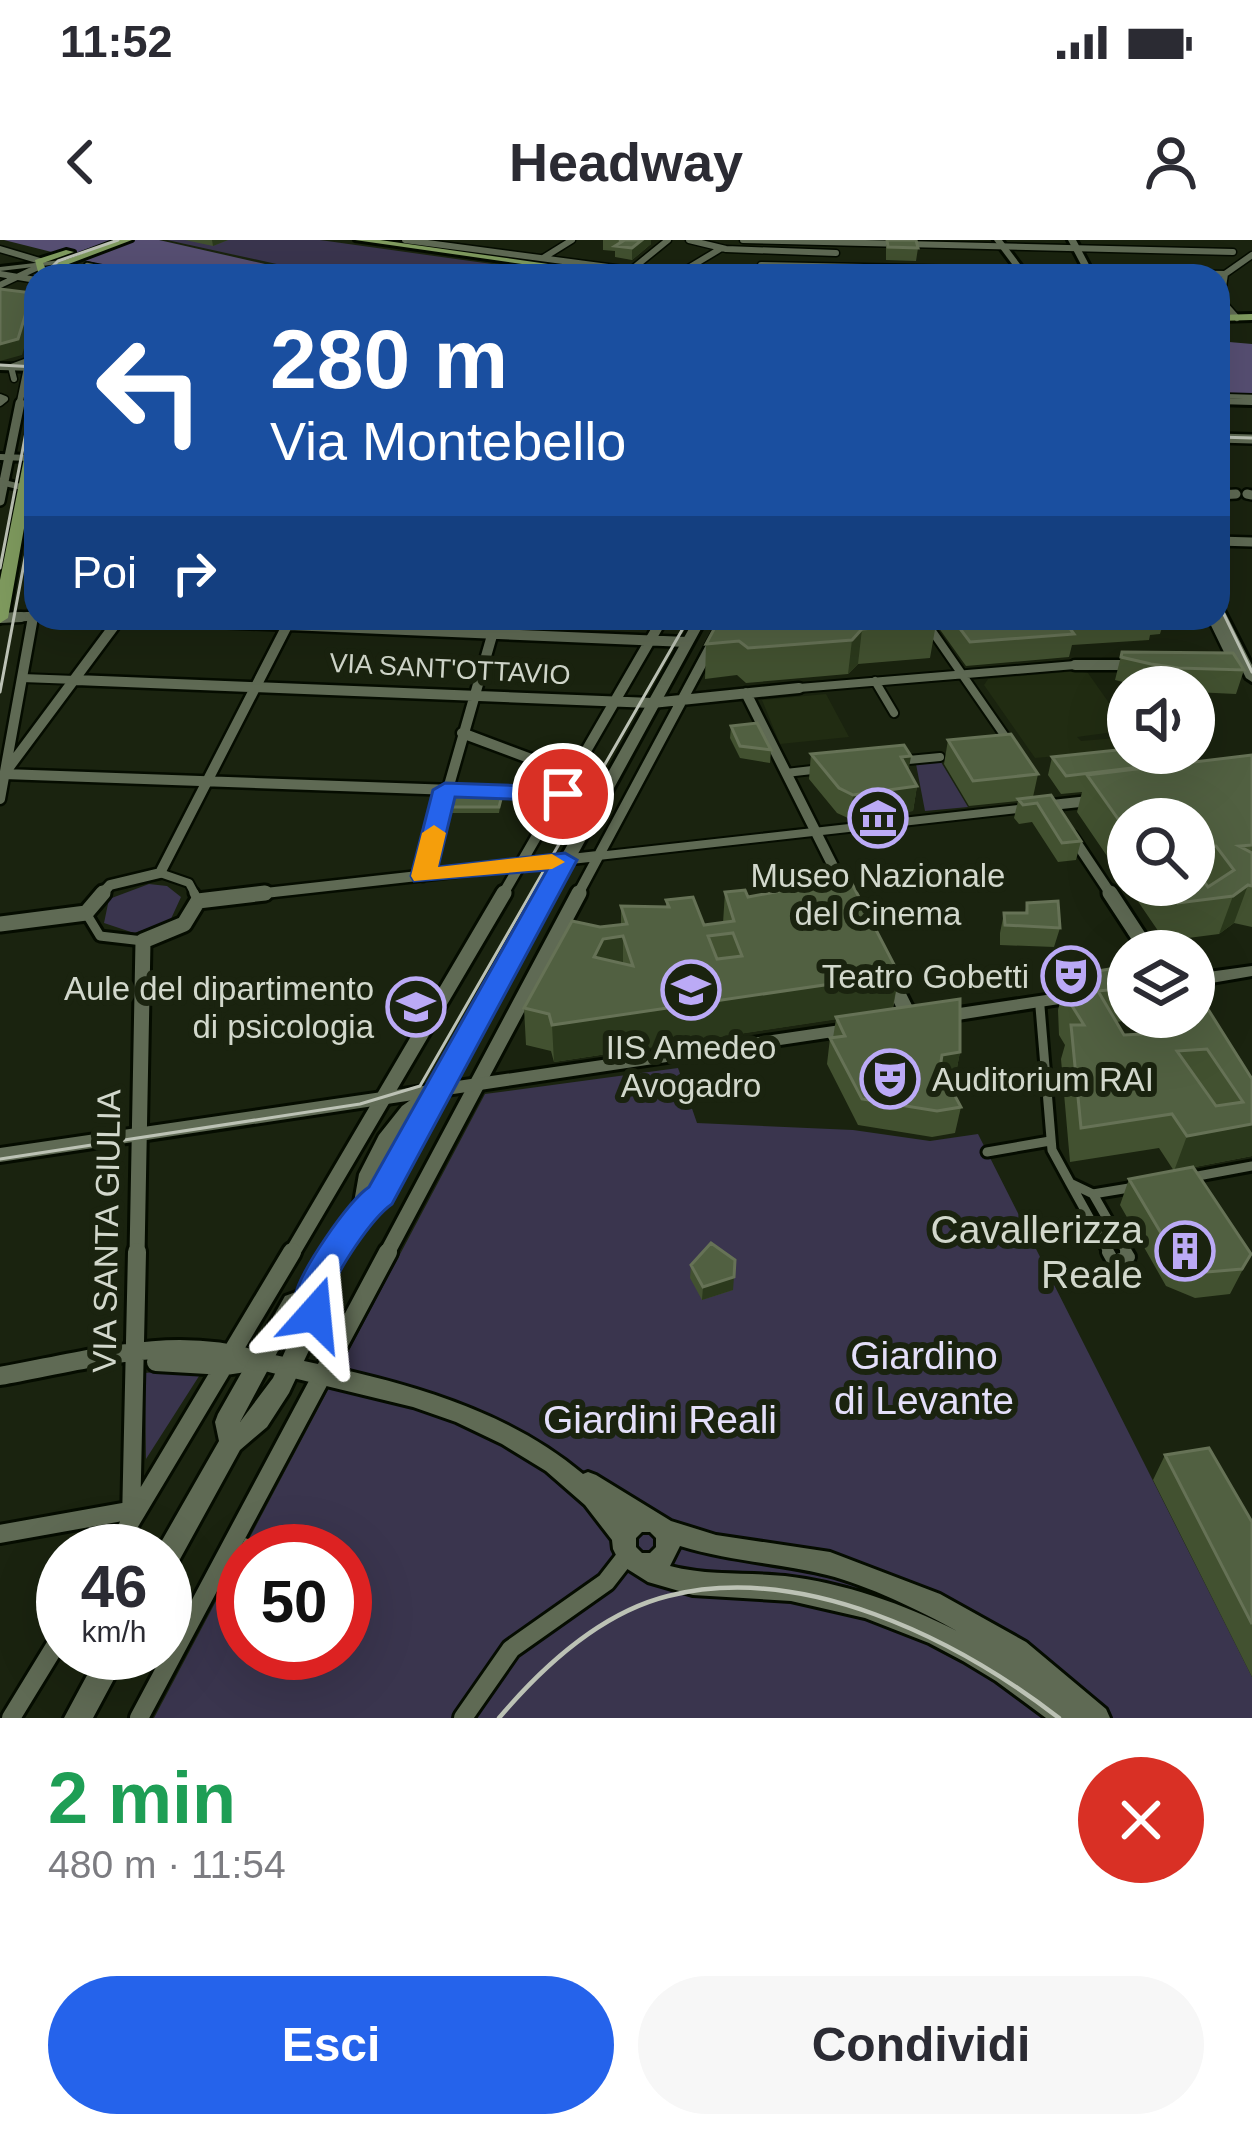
<!DOCTYPE html>
<html lang="it">
<meta charset="utf-8">
<style>
body{margin:0;font-family:Arial,sans-serif;background:#f7f7f7;color:#2b2b33;height:100vh;display:flex;flex-direction:column;font-size:45px;white-space:nowrap}
*{box-sizing:border-box;margin:0}
p{font-size:39px;color:#7c7c81}
.icon{flex:none;width:66px;height:66px;fill:none;stroke:currentColor;stroke-width:2;stroke-linecap:round;stroke-linejoin:round}
.map{position:relative;height:1478px;overflow:hidden}
.side{display:flex;flex-direction:column;background:#fff;flex:1}
.side>*{flex:none}
.top-card{position:absolute;left:24px;top:24px;width:1206px;height:366px;border-radius:36px;box-shadow:0 12px 48px #0002;background:#1a4fa0;color:#fff;overflow:hidden}
.controls{position:absolute;left:1107px;top:426px;display:grid;gap:24px}
.controls a{display:grid;place-items:center;width:108px;height:108px;border-radius:50%;background:#fff;box-shadow:0 12px 48px #0002;font-size:60px}
.speed{position:absolute;left:36px;top:1284px;display:flex;gap:24px;font-size:60px;font-weight:700;text-align:center}
.speed>*{display:grid;place-content:center;width:156px;height:156px;border-radius:50%;background:#fff;box-shadow:0 12px 48px #0002;line-height:1}
.speed small{font-size:30px;font-weight:400}
.speed .limit{border:18px solid #d22;background:#fff;color:#111}
.pin{position:absolute;display:grid;place-items:center;width:102px;height:102px;color:#fff;margin:-51px;border:6px solid #fff;border-radius:50%;box-shadow:0 3px 12px #0007}
.me{position:absolute;width:132px;margin:-66px;rotate:18deg;stroke-linejoin:round;filter:drop-shadow(0 0 9px #0008)}
.turn{display:flex;align-items:center;gap:42px;height:252px;padding:0 48px;font-size:54px}
.turn .icon{width:156px;height:156px;stroke-width:2.5}
.turn b{display:block;font-size:84px;line-height:102px}
.then{display:flex;align-items:center;height:114px;padding:0 48px;background:#0003;gap:24px;font-size:45px}
.round{display:grid;place-items:center;flex:none;width:126px;height:126px;border-radius:63px;background:#f7f7f7}
.head{display:flex;align-items:center;justify-content:space-between;height:204px;padding:0 48px}
h1{font-size:72px;font-weight:600;line-height:90px;color:#1e9e55}
.cta{display:flex;gap:24px;margin-top:auto;padding:24px 48px}
.cta a{flex:1;height:138px;border-radius:72px;background:#2563eb;color:#fff;font-size:48px;font-weight:600;line-height:138px;text-align:center}
.cta a+a{background:#f7f7f7;color:#2b2b33}
.status{display:flex;justify-content:space-between;align-items:center;height:84px;padding:0 60px;background:#fff;direction:ltr}
.status svg{height:33px;fill:currentColor}
header{display:flex;justify-content:space-between;align-items:center;height:156px;padding:0 48px;background:#fff;font-size:54px;font-weight:600}
.map>svg:first-child{display:block}
.built{fill:#212c12}
.green{fill:#3a354e;fill-rule:evenodd}
.water{fill:#574f73}
.lines{fill:none;stroke-linecap:round;stroke-linejoin:round}
.pedestrian-far3-casing{stroke:#050c00;stroke-width:8}
.pedestrian-far2-casing{stroke:#050c00;stroke-width:12}
.pedestrian-far1-casing{stroke:#050c00;stroke-width:15}
.pedestrian-casing{stroke:#050c00;stroke-width:18}
.minor-far4-casing{stroke:#050c00;stroke-width:9}
.minor-far3-casing{stroke:#050c00;stroke-width:14}
.minor-far2-casing{stroke:#050c00;stroke-width:15}
.minor-far1-casing{stroke:#050c00;stroke-width:21}
.minor-casing{stroke:#050c00;stroke-width:24}
.tertiary-casing{stroke:#050c00;stroke-width:6}
.secondary-casing{stroke:#050c00;stroke-width:6}
.primary-casing{stroke:#050c00;stroke-width:6}
.pedestrian-far3{stroke:#5f6a54;stroke-width:4.5}
.pedestrian-far2{stroke:#5f6a54;stroke-width:8}
.pedestrian-far1{stroke:#5f6a54;stroke-width:9}
.pedestrian{stroke:#5f6a54;stroke-width:12}
.minor-far4{stroke:#5f6a54;stroke-width:6}
.minor-far3{stroke:#5f6a54;stroke-width:9}
.minor-far2{stroke:#5f6a54;stroke-width:10}
.minor-far1{stroke:#5f6a54;stroke-width:15}
.minor{stroke:#5f6a54;stroke-width:18}
.tertiary{fill:#5f6a54;fill-rule:evenodd}
.secondary{fill:#5f6a54;fill-rule:evenodd}
.primary{fill:#809c5f;fill-rule:evenodd}
.tram-far1{stroke:#bcc2b5;stroke-width:3}
.tram{stroke:#bcc2b5;stroke-width:4.5}
.wall{fill:#425130;fill-rule:evenodd}
.shaded-wall{fill:#2b391c}
.building{fill:#516041;stroke:#667256;stroke-width:3;fill-rule:evenodd}
.route{fill:#2563eb;stroke:#184099;stroke-width:3}
.slow{fill:#f59e0b}
.labels{text-anchor:middle;stroke-width:12;stroke-linejoin:round;paint-order:stroke}
.far-street-label{font-size:27px;fill:#d2d8cc;stroke:#1a230f}
.poi-label{font-size:33px;fill:#d2d8cc;stroke:#1a230f}
.street-label{font-size:33px;fill:#d2d8cc;stroke:#1a230f}
.near-poi-label{font-size:39px;fill:#d2d8cc;stroke:#1a230f;text-anchor:end}
.near-park-label{font-size:39px;fill:#e4dffa;stroke:#1a230f}
</style>
<div class="status"><b>11:52</b><svg viewBox="0 0 49 12"><path d="M0 12V9h3v3zM5 12V6h3v6zM10 12V3h3v9zM15 12V0h3v12zM26 1h20v11H26zM47 4h2v5h-2z"/></svg></div>
<header><svg class="icon" aria-label="back" viewBox="0 0 24 24"><path d="M15 5l-7 7 7 7"/></svg>Headway<svg class="icon" aria-label="person" viewBox="0 0 24 24"><circle cx="12" cy="8" r="4"/><path d="M4 21q1-7 8-7t8 7"/></svg></header>
<div class="map">
<svg width="1252" height="1478" viewBox="0 0 1252 1478">
<rect width="100%" height="100%" fill="#1a230f"/>
<!-- built -->
<path class="built" d="M1079 431 1088 433 1128 490 1077 497 1081 501 1128 497V510L1035 518 984 445 988 439Z
M826 454 849 497 780 504 762 460Z"/>
<!-- green -->
<path class="green" d="M167 0H320L577 36H331Z
M941 522 968 567 925 571 916 524Z
M149 644 167 646 181 657 170 681 134 693 104 683 109 659Z
M678 828 697 883 853 890 930 901 978 894 1252 1437V1478H154L485 854ZM243 1311H345V1413H243Z
M177 1130 201 1133 146 1219 145 1133Z"/>
<!-- water -->
<path class="water" d="M4 0H159L318 36H147Z
M1218 101 1252 104V154L1218 153Z"/>
<g class="lines">
<defs>
<path id="pedestrian-far3" d="M87 25 141 36
M1218 156 1252 157"/>
<path id="pedestrian-far2" d="M923 378 1009 502
M22 438 76 440
M875 441 894 473
M799 448 1075 425
M898 521 940 517
M786 533 821 529
M598 616 1027 568
M160 633 189 643 196 656"/>
<path id="pedestrian-far1" d="M194 653 198 661
M86 673 100 696 143 701
M1040 767 1052 910 1070 943
M987 912 1050 901
M1187 938 1252 926
M1070 943 1093 954 1128 1015
M1070 943 1110 1015
M1093 954 1135 947"/>
<path id="pedestrian" d="M1108 1012 1113 1021 1129 1017 1126 1012"/>
<path id="minor-far4" d="M405 0 676 36
M689 0 726 9 836 13
M743 0 1233 12
M0 9 40 21
M543 18 572 0
M761 25 1225 34
M66 30 120 36
M631 30 668 0
M0 34 36 40
M675 36 720 9
M0 45 38 27
M1237 78 1221 60 1225 34 1252 15
M14 139 11 127 30 120
M0 157 5 159 0 163
M19 166 36 84"/>
<path id="minor-far3" d="M1218 198 1252 199
M1247 254 1252 255
M1218 255 1236 254
M0 261 20 163
M1218 301 1252 302
M0 378 36 376
M122 378 165 380
M32 380 36 359"/>
<path id="minor-far2" d="M0 378 21 377
M122 378 687 402
M1213 378 1230 413 1243 421
M1075 425H1136
M76 440 652 463 799 448
M746 453 846 652
M462 493 574 535
M7 530 120 378
M4 534 563 554
M0 559 33 377
M1057 573 1052 565 1098 560
M1072 596 1112 656
M423 636 497 378
M100 656 110 645 160 633 291 378
M238 656 598 616
M502 656 663 378
M577 656 726 378"/>
<path id="minor-far1" d="M1110 653 1148 711
M0 684 86 673 103 653
M889 736 911 780
M137 1015 143 701 184 684 198 661 265 653
M291 1015 504 653
M386 1015 579 653"/>
<path id="minor" d="M156 1122 225 1126 259 1121
M0 1136C84 1121 176 1093 260 1121
M131 1281 137 1012
M0 1294 128 1271
M113 1311 292 1012
M11 1478 63 1393
M139 1478 388 1012
M463 1478 511 1409 606 1342 627 1315"/>
<path id="tertiary" d="M994 0H1002L1029 36H1021Z
M1068 0H1076L1095 36H1087Z
M0 124 36 125V131L0 130Z
M1218 366 1224 370 1252 425V442L1246 438 1216 378Z
M1252 726V736L1194 746V734Z
M1079 750 1087 756 1085 760 939 783 931 777 939 771Z
M854 783 860 785 863 789 860 793 0 922V908Z
M260 1112C372 1135 493 1158 583 1234L588 1232 596 1235 671 1281 716 1295 830 1312 940 1354 1026 1402 1106 1469 1110 1478H1046L996 1441 963 1421 929 1403 865 1378 791 1361 693 1355 648 1342 621 1325 613 1309 612 1300 585 1265 546 1231 502 1204 456 1182 413 1167 252 1128 249 1121 252 1114ZM642 1292H650L656 1298V1307L650 1313H642L636 1307V1298ZM680 1306C728 1321 778 1323 827 1335 867 1345 921 1371 957 1391 904 1364 844 1343 785 1336 746 1332 708 1336 670 1326Z"/>
<path id="secondary" d="M70 19 67 23 0 31V27Z
M1218 158 1252 159V165L1218 164Z
M0 214 30 215 35 218 30 221 0 220Z
M0 239 30 246 32 248 26 251 0 245Z
M695 378H707L388 961 365 983 343 1015 330 1043 326 1074 289 1153 267 1187 240 1210 174 1330 165 1334V1311H156L219 1201 215 1182 218 1174 285 1056 307 1048 328 1002 353 968 359 934 379 895 402 866 433 844ZM411 883 377 942 387 918ZM304 1069 273 1138 240 1182 294 1081Z
M99 1413H128L93 1478H64Z"/>
<path id="primary" d="M118 0H132L66 25 78 36H67L55 24Z
M355 0H380L632 36H606Z
M66 10 74 12 43 23 49 36H39L35 20Z
M1252 74V80L1218 81V75Z
M36 184V221L8 378 0 383V340L30 188Z"/>
</defs>
<!-- pedestrian-far3 casing -->
<use href="#pedestrian-far3" class="pedestrian-far3-casing"/>
<!-- pedestrian-far2 casing -->
<use href="#pedestrian-far2" class="pedestrian-far2-casing"/>
<!-- pedestrian-far1 casing -->
<use href="#pedestrian-far1" class="pedestrian-far1-casing"/>
<!-- pedestrian casing -->
<use href="#pedestrian" class="pedestrian-casing"/>
<!-- minor-far4 casing -->
<use href="#minor-far4" class="minor-far4-casing"/>
<!-- minor-far3 casing -->
<use href="#minor-far3" class="minor-far3-casing"/>
<!-- minor-far2 casing -->
<use href="#minor-far2" class="minor-far2-casing"/>
<!-- minor-far1 casing -->
<use href="#minor-far1" class="minor-far1-casing"/>
<!-- minor casing -->
<use href="#minor" class="minor-casing"/>
<!-- tertiary casing -->
<use href="#tertiary" class="tertiary-casing"/>
<!-- secondary casing -->
<use href="#secondary" class="secondary-casing"/>
<!-- primary casing -->
<use href="#primary" class="primary-casing"/>
<!-- pedestrian-far3 -->
<use href="#pedestrian-far3" class="pedestrian-far3"/>
<!-- pedestrian-far2 -->
<use href="#pedestrian-far2" class="pedestrian-far2"/>
<!-- pedestrian-far1 -->
<use href="#pedestrian-far1" class="pedestrian-far1"/>
<!-- pedestrian -->
<use href="#pedestrian" class="pedestrian"/>
<!-- minor-far4 -->
<use href="#minor-far4" class="minor-far4"/>
<!-- minor-far3 -->
<use href="#minor-far3" class="minor-far3"/>
<!-- minor-far2 -->
<use href="#minor-far2" class="minor-far2"/>
<!-- minor-far1 -->
<use href="#minor-far1" class="minor-far1"/>
<!-- minor -->
<use href="#minor" class="minor"/>
<!-- tertiary -->
<use href="#tertiary" class="tertiary"/>
<!-- secondary -->
<use href="#secondary" class="secondary"/>
<!-- primary -->
<use href="#primary" class="primary"/>
<!-- tram-far1 -->
<path class="tram-far1" d="M60 36 52 27 58 21 118 0
M0 125 36 127
M1218 197 1252 198
M0 328 36 140
M1218 362 1252 432
M0 452 36 259
M0 919 360 864 420 846 689 378"/>
<!-- tram -->
<path class="tram" d="M499 1478C543 1426 600 1373 668 1356 802 1322 955 1398 1059 1478"/>
</g>
<!-- wall -->
<path class="wall" d="M185 0H228L213 6Z
M603 0H651V4L632 20 615 17V11L603 10Z
M886 0 918 8 916 21 886 20Z
M720 378H1165L1160 394 1150 395 1149 400 1072 405 1069 417 966 426 936 384 930 418 858 424 848 434 746 443 737 435 705 439 706 404Z
M1122 412 1244 430 1236 454 1194 452V447H1143L1115 440Z
M731 486 771 510 770 523 740 518 730 498Z
M948 500 1038 534 1033 557 1081 601 1076 620 1058 622 1032 582 1019 584 1014 578 1018 561 969 566 944 524Z
M811 514 908 530 917 546 913 571 850 579 837 573 809 539Z
M1252 515V687L1234 683 1219 694 1165 701 1077 572 1082 552 1061 554 1048 535 1052 517 1140 529ZM1128 579H1194V645H1128Z
M502 555 499 573H452L451 567Z
M725 652 748 657 899 734 893 769 960 812 955 838 946 840 961 867 955 893 932 897 858 885 827 824 830 798H833L836 779 554 822 551 811 526 805 524 768 600 687 621 685V666L666 667V660L704 685 723 683Z
M1027 663 1060 688 1054 707 1000 705V693L1004 673H1025Z
M1128 726V777H1194L1252 839V916L1174 931 1159 908 1070 922 1061 819 1065 805 1059 795 1058 770 1067 736ZM1148 778 1153 786 1151 793 1124 795 1116 782Z
M1129 939 1251 1014 1230 1054 1195 1058 1166 1046 1120 965Z
M691 1025 733 1050 702 1060 690 1038Z
M1165 1215 1252 1282V1437L1153 1240Z
M243 1311V1359L229 1354 224 1342Z"/>
<!-- shaded-wall -->
<path class="shaded-wall" d="M212 0H228L213 6Z
M642 0H651V4L632 20V8Z
M32 53 36 69 22 115 0 121V104Z
M862 389 858 424 848 434 852 400Z
M911 516 907 540 901 517Z
M917 546 913 571 850 579 853 555Z
M1248 645 1234 683 1219 694 1233 656Z
M623 696V732L594 717 603 699Z
M899 734 892 771 554 822 552 785Z
M960 812 955 838 937 841 942 815Z
M1252 884V916L1174 931 1187 896Z
M734 1037 733 1050 702 1060 703 1047Z"/>
<!-- building -->
<path class="building" d="M619 0H642L632 8 615 6 623 1Z
M887 0H916L918 8 888 7Z
M1067 27 1092 33 1093 36H1049L1043 31Z
M0 49 32 53 18 99 0 104Z
M720 378H932L936 383 862 389 852 400 748 408 739 401 706 404Z
M952 378H1142L1066 383 1074 394 970 402Z
M1122 412 1233 413 1244 430 1178 428 1151 424 1121 417Z
M757 483 771 510 740 506 731 486Z
M1011 494 1038 534 973 541 948 500Z
M904 505 911 516 901 517 917 546 853 555 839 548 811 514Z
M1126 509 1140 527 1066 536 1052 517Z
M1252 515V605L1239 606 1252 613V646L1248 645 1233 656 1178 663 1165 645H1194V628L1208 647 1234 630 1216 606 1194 608V579H1128V593L1087 535Z
M454 554 502 555 499 567H451Z
M1051 555 1081 601 1062 603 1037 563 1023 565 1018 559Z
M849 638 899 734 552 785 549 774 524 768 572 681 600 687 627 684 621 666 669 667 666 660 693 657 704 685 734 681 725 652 745 650 748 657ZM733 693 742 716 717 719 708 696ZM623 696 633 726 594 717 603 699Z
M1058 661 1060 688 1005 685 1004 673H1027V663Z
M1128 726V748L1098 751 1124 795 1162 793 1155 780 1194 777V747L1252 839V884L1187 896 1172 874 1081 888 1071 785H1084L1069 761 1067 736ZM1207 809 1243 862 1216 866 1177 811Z
M960 759V812L942 815 940 828 961 867 937 871 862 859 830 798 845 796 836 777Z
M1193 927 1251 1014 1242 1029 1207 1032 1177 1020 1129 939Z
M711 1003 735 1020 734 1037 703 1047 691 1025Z
M1209 1208 1252 1282V1384L1165 1215Z
M246 1300 279 1311H243V1348L224 1342Z"/>
<!-- route -->
<path class="route" d="M445 543 563 547 575 554 563 561 455 557 438 627 565 613 577 620 392 964C372 978 336 1031 330 1055 328 1067 333 1072 327 1084L315 1088 303 1084C299 1077 294 1065 295 1057 299 1032 349 960 369 947L547 630 414 641 411 636 433 550Z"/>
<!-- slow -->
<path class="slow" d="M434 585 446 593 438 627 552 614 565 622 552 629 414 641 411 636 422 593Z"/>
<!-- icons -->
<defs>
<symbol id="museum-ring" viewBox="-11 -11 22 22"><circle r="9.5" fill="#1a230f" stroke="#bbaaf6" stroke-width="1.5"/><path d="M0-6L6-3V-2H-6V-3ZM-5-1h2V3h-2ZM-1-1h2V3h-2ZM3-1h2V3H3ZM-6 4H6V6H-6Z" fill="#bbaaf6"/></symbol>
<symbol id="theatre-ring" viewBox="-11 -11 22 22"><circle r="9.5" fill="#1a230f" stroke="#bbaaf6" stroke-width="1.5"/><path d="M-5-5.5Q0-4 5-5.5V0Q5 5 0 6Q-5 5-5 0ZM-3.3-2.5H-1v1.5H-3.3ZM1-2.5H3.3v1.5H1ZM-2.8 1Q0 5.5 2.8 1Z" fill="#bbaaf6"/></symbol>
<symbol id="school-ring" viewBox="-11 -11 22 22"><circle r="9.5" fill="#1a230f" stroke="#bbaaf6" stroke-width="1.5"/><path d="M0-5L7-2L0 1L-7-2ZM-4 1L0 2.5L4 1V4Q0 6-4 4Z" fill="#bbaaf6"/></symbol>
<symbol id="university-ring" viewBox="-11 -11 22 22"><circle r="9.5" fill="#1a230f" stroke="#bbaaf6" stroke-width="1.5"/><path d="M0-5L7-2L0 1L-7-2ZM-4 1L0 2.5L4 1V4Q0 6-4 4Z" fill="#bbaaf6"/></symbol>
<symbol id="building-ring" viewBox="-11 -11 22 22"><circle r="9.5" fill="#1a230f" stroke="#bbaaf6" stroke-width="1.5"/><path d="M-4-6H4V6H1V3H-1V6H-4ZM-2.5-4.3h1.7v1.8h-1.7ZM.8-4.3h1.7v1.8H.8ZM-2.5-1h1.7V.8h-1.7ZM.8-1h1.7V.8H.8Z" fill="#bbaaf6"/></symbol>
</defs>
<g fill-rule="evenodd">
<use href="#museum-ring" x="845" y="545" width="66" height="66"/>
<use href="#theatre-ring" x="1038" y="703" width="66" height="66"/>
<use href="#school-ring" x="658" y="717" width="66" height="66"/>
<use href="#university-ring" x="383" y="734" width="66" height="66"/>
<use href="#theatre-ring" x="857" y="806" width="66" height="66"/>
<use href="#building-ring" x="1152" y="978" width="66" height="66"/>
</g>
<g class="labels">
<!-- far-street labels -->
<g class="far-street-label">
<text transform="translate(450 429) rotate(3)" y="9">VIA SANT'OTTAVIO</text>
</g>
<!-- poi labels -->
<g class="poi-label">
<text x="878" y="647">Museo Nazionale<tspan x="878" dy="38">del Cinema</tspan></text>
<text x="1029" y="748" text-anchor="end">Teatro Gobetti</text>
<text x="374" y="760" text-anchor="end">Aule del dipartimento<tspan x="374" dy="38">di psicologia</tspan></text>
<text x="691" y="819">IIS Amedeo<tspan x="691" dy="38">Avogadro</tspan></text>
<text x="932" y="851" text-anchor="start">Auditorium RAI</text>
</g>
<!-- street labels -->
<g class="street-label">
<text transform="translate(106 991) rotate(-89)" y="12">VIA SANTA GIULIA</text>
</g>
<!-- near-poi labels -->
<g class="near-poi-label">
<text x="1143" y="1003">Cavallerizza<tspan x="1143" dy="45">Reale</tspan></text>
</g>
<!-- near-park labels -->
<g class="near-park-label">
<text x="924" y="1129">Giardino<tspan x="924" dy="45">di Levante</tspan></text>
<text x="660" y="1193">Giardini Reali</text>
</g>
</g>
</svg>
<div class="controls">
<a><svg class="icon" aria-label="sound" viewBox="0 0 24 24"><path d="M4 9h4l5-4v14l-5-4H4zM17 9q2 3 0 6"/></svg></a>
<a><svg class="icon" aria-label="search" viewBox="0 0 24 24"><circle cx="10" cy="10" r="6"/><path d="M15 15l6 6"/></svg></a>
<a><svg class="icon" aria-label="layers" viewBox="0 0 24 24"><path d="M12 4l9 5-9 5-9-5zM3 14l9 5 9-5"/></svg></a>
</div>
<div class="speed"><div>46<small>km/h</small></div><div class="limit">50</div></div>
<div class="pin" style="left:563px;top:554px;background:#d93025"><svg class="icon" aria-label="arrive" viewBox="0 0 24 24"><path d="M6 21V4h12l-3 4 3 4H6"/></svg></div>
<svg class="me" style="left:315px;top:1074px" viewBox="-20 -20 40 40"><path d="M0-17L14 15 0 8-14 15z" fill="#2563eb" stroke="#fff" stroke-width="4"/></svg>
<div class="top-card">
<div class="turn"><svg class="icon" aria-label="left" viewBox="0 0 24 24"><path d="M17 20v-9H6M10 6l-5 5 5 5"/></svg><div><b>280 m</b>Via Montebello</div></div>
<div class="then">Poi<svg class="icon" aria-label="right" viewBox="0 0 24 24"><path d="M7 20v-9h11M14 6l5 5-5 5"/></svg></div>
</div>
</div>
<section class="side">
<div class="head"><div><h1>2 min</h1><p>480 m · 11:54</p></div><a class="round" style="background:#d93025;color:#fff"><svg class="icon" aria-label="close" viewBox="0 0 24 24"><path d="M6 6l12 12M18 6L6 18"/></svg></a></div>
<div class="cta"><a>Esci</a><a>Condividi</a></div>
</section>
